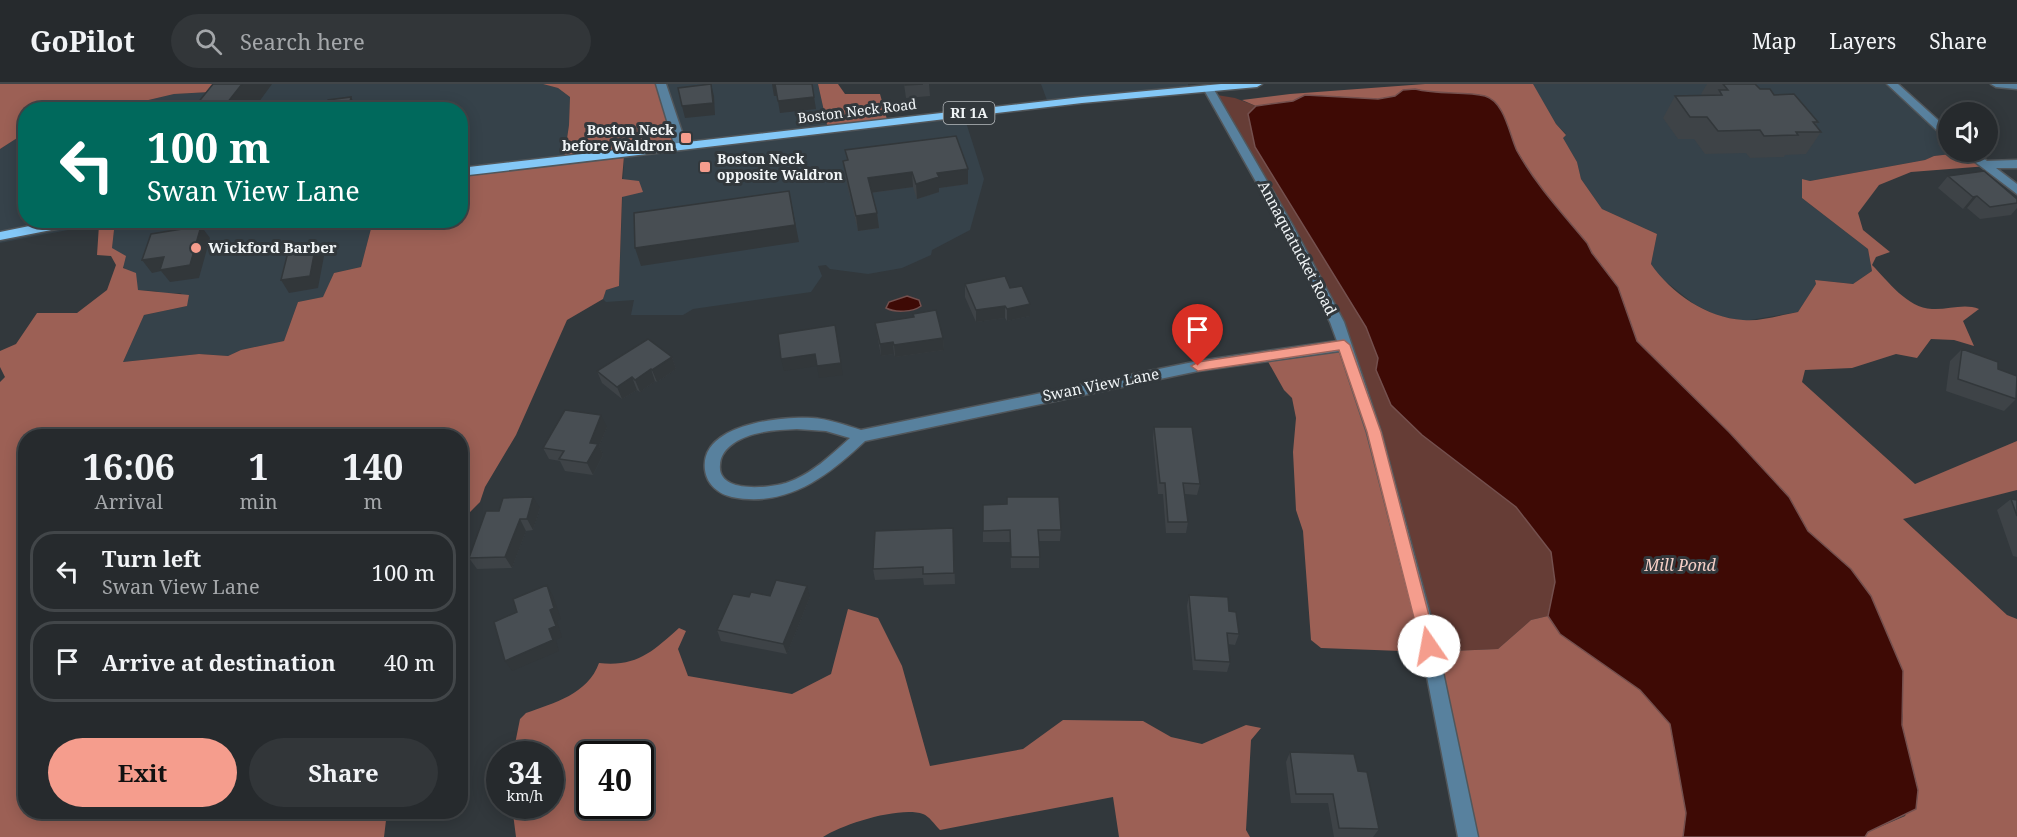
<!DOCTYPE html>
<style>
body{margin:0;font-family:"Noto Serif",serif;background:#323639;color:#f1f3f6;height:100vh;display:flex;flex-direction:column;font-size:22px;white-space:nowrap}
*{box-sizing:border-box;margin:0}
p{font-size:20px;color:#a4a7aa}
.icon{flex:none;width:33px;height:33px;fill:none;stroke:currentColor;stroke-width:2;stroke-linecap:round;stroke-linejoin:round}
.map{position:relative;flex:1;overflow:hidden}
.panel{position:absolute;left:18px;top:345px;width:450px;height:390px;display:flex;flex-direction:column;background:#262a2d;border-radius:24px;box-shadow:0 3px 15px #0003,0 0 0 2px #424649}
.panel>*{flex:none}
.banner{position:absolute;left:18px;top:18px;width:450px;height:126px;border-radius:24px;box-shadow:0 3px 15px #0003,0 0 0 2px #424649;background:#00695c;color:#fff;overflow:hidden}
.buttons{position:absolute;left:1938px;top:18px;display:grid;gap:12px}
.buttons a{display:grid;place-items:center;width:60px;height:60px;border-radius:50%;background:#262a2d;box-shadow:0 3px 15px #0003,0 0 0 2px #424649;font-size:30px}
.speed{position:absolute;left:486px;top:657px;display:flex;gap:12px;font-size:30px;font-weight:700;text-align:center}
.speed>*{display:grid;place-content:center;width:78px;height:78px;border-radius:50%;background:#262a2d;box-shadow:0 3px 15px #0003,0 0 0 2px #424649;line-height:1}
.speed small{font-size:15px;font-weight:400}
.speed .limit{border:3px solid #111;border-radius:9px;background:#fff;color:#111}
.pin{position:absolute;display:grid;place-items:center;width:51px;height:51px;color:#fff;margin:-62px -26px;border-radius:50% 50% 50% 0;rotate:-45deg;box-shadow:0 0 6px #0007}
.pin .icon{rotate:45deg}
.me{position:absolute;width:66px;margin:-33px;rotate:348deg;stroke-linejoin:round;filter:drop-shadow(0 0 4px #0008)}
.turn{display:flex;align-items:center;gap:21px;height:126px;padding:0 30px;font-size:27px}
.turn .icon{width:78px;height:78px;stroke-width:2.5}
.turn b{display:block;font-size:42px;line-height:51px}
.eta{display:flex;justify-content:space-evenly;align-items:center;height:102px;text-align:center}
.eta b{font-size:36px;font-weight:700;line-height:42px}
.cta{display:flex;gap:12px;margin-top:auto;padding:12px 30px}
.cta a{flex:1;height:69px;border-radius:36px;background:#f59d8d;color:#111;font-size:24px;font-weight:700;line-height:69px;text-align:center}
.cta a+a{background:#323639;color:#f1f3f6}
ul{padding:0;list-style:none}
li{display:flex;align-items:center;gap:18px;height:81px;margin:0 12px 9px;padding:0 18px;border:3px solid #424649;border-radius:24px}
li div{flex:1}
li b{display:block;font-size:22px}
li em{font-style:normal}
header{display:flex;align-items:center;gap:36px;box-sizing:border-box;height:84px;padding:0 30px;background:#262a2d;border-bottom:2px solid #424649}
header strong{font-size:28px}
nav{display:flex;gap:33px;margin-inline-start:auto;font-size:21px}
.search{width:420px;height:54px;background:#323639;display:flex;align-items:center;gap:15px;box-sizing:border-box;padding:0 21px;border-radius:33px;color:#a4a7aa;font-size:22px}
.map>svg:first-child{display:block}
.built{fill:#36424a}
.green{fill:#663d36}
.forest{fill:#9c6055;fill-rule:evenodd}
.water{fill:#3e0a05;stroke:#74504e;stroke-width:1.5}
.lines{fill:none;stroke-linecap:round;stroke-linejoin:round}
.minor-casing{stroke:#51565a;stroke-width:3}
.major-casing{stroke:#51565a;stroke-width:3}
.minor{fill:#58819e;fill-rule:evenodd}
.major{fill:#84c8f7;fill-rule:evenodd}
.wall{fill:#3e4347}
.shaded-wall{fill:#32373a}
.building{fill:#484e53;stroke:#32373a;stroke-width:1.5}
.route{fill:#f59d8d;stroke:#9f665c;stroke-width:1.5}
.poi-dot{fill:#f59d8d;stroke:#32383c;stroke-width:2}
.labels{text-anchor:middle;stroke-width:6;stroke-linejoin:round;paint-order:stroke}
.far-street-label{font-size:14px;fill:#f1f5f7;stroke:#32383c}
.shield{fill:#32383c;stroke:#b8bcbf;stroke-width:1.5}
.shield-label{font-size:14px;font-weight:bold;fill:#f1f5f7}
.far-poi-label{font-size:14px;font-weight:bold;fill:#f1f5f7;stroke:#32383c;text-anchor:end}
.poi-label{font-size:15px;font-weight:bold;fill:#f1f5f7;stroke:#32383c;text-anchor:start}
.street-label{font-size:15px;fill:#f1f5f7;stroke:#32383c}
.water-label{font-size:16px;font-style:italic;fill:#f4cec6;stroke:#32383c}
</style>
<header>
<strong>GoPilot</strong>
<div class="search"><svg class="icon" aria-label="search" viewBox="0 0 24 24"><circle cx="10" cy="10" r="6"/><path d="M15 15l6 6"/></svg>Search here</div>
<nav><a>Map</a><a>Layers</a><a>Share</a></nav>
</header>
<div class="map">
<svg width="2017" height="753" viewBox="0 0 2017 753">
<rect width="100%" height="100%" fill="#32383c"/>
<!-- built -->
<path class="built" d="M222 0H543L558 4 570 13 569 41 564 75 461 92 460 26H87L140 18 174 10 210 8Z
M659 0H818L828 45 964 32 984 95 970 146 932 166 931 171 902 184 868 190 830 185 826 181 818 182 822 192 811 208 693 225 683 231H631L634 216 606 218 603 215 606 206 619 202 624 72Z
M1041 0H1188L1189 6 1048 19Z
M1532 0H1892L1948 48V68H1969L1934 72 1925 76 1810 97 1802 95V114L1868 165 1872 187 1853 200 1815 196 1816 200 1798 228 1744 237 1718 232 1694 220 1660 193 1651 180 1657 150 1602 125 1581 95 1577 78 1562 54 1566 50 1556 40Z
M25 49 26 136 373 137 361 183 334 189 324 213 298 218 284 257 241 266 228 272 199 270 123 278 144 231 187 222 181 209 163 210 156 207 138 206 112 164 115 137 0 159V65Z"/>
<!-- green -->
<path class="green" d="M1211 10 1235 14 1256 22 1248 30 1366 243 1378 274 1376 286 1422 351 1516 423 1551 468 1555 498 1548 532 1531 536 1498 565 1428 568 1340 251Z"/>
<!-- forest -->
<path class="forest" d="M0 0H222L210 8 174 10 140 18 87 25 26 26 25 49 0 65Z
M543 0H659L676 64 624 72 622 95 639 97 643 108 622 113 619 202 606 206 603 215 567 236 516 351 485 403 480 418 467 431 461 449 460 352H26V728H387L384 753H0V298L5 293 0 283V267L16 260 37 229H77L107 206 116 181 111 172 97 171 99 141 115 137 112 164 126 172 123 184 136 189 138 206 189 211 187 222 144 231 123 278 199 270 228 272 241 266 284 257 298 218 323 213 334 189 361 183 373 137 460 136 461 92 564 75 569 41 570 13 558 4Z
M818 0H838L845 10H880L888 39 828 45Z
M1425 0H1533L1556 40 1566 51 1563 54 1577 78 1581 95 1602 125 1657 150 1651 180C1671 209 1707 234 1743 236 1760 238 1781 231 1798 228L1816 200 1815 196 1853 200 1872 187 1868 165 1802 114V95L1810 97 1925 76 1934 72 1969 68 1988 82 1911 88 1879 101 1858 129 1863 146 1890 168 1876 173 1872 181C1888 197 1907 224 1932 225 1948 226 1964 219 1979 225L1963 237 1974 262 1954 256 1931 255 1917 274 1896 270 1852 284 1805 286 1802 298 1915 400 2017 357V406L1903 435 2007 531 2017 535V753H1865L1868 748 1905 732 1918 706 1902 641 1903 631 1851 485 1808 447 1789 413 1729 348 1637 257 1618 203 1592 169 1587 159 1540 104 1516 65 1499 24 1415 5 1403 6 1395 12 1378 15 1305 11 1293 17 1256 22 1242 16 1290 10Z
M1341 261 1348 275 1428 568 1498 565 1531 536 1548 532 1560 550 1640 606 1670 640 1686 729 1683 753H1466L1428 568 1321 564 1311 556 1303 447 1296 426 1293 368 1296 334 1292 314 1284 306 1266 274Z
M848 525 878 534 902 582 930 682 1023 665 1063 636 1143 637 1171 653 1202 660 1246 641 1261 644 1251 656 1246 746 1250 753H1119L1113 713 940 746C935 741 929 732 923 730 900 722 843 740 823 753H516L512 722H550V670H513L520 635 526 629C554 619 588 610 599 579 637 583 652 568 679 544L686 547 678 565 688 592 792 610 831 590ZM640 670V722H590V670Z"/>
<!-- water -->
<path class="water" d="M1415 5C1438 11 1465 7 1485 12 1505 18 1509 50 1517 67 1536 101 1562 129 1587 159L1592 169 1618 203 1637 257 1729 348 1789 413 1808 447 1851 485 1871 512 1903 587 1902 641 1918 706 1916 725 1868 748 1865 753H1683L1686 729 1670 640 1640 606 1560 550 1548 532 1555 498 1551 468 1516 423 1422 351 1391 321 1376 286 1378 274 1366 243 1255 63 1248 30 1256 22 1293 17 1305 11 1378 15 1395 12 1403 6Z
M907 212 919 216 921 222C913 228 895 229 886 224L889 218Z"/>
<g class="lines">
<defs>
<path id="minor" d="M656 0H666L687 63 685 65H677L675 63Z
M1887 0H1898L1948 45V54L1944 53Z
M1991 0H2017V5L1996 3Z
M1208 1 1213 4 1293 142 1344 238 1381 348 1433 541 1478 753H1458L1417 541 1367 348 1340 267 1198 287 865 357C828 392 787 424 732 413 719 410 707 401 705 386 699 340 782 332 812 334 829 335 845 341 861 346L1198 277 1337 257 1330 238 1281 142 1203 4ZM797 345 826 347 850 354C831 371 811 391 786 399 769 404 717 410 720 381 720 374 724 367 730 362 748 347 775 346 797 345Z
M1962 68H1975L1987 77 2017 76V84H1996L2017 100V110Z"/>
<path id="major" d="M1221 0H1262L1257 3 1082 19 460 92V84L1082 13Z
M59 136H88L82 140 0 156V148Z"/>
</defs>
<!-- minor casing -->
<use href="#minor" class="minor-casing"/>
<!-- major casing -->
<use href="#major" class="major-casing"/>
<!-- minor -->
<use href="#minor" class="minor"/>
<!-- major -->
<use href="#major" class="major"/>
</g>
<!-- wall -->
<path class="wall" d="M904 0H929L930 12 906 14Z
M1707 0H1755L1760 5 1774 11 1818 38 1816 41 1821 48 1806 70 1785 71 1784 73 1750 74 1746 69 1705 70 1694 55H1678L1663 34 1675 12 1702 11 1701 10Z
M845 66 968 100 939 104V108L917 115 913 103 872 109 877 129 879 144 858 147 845 92 843 77 847 76Z
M1948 92 2017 115V124L2011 131 1980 135 1967 124 1963 125 1938 104Z
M965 200 1010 204 1030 220V232L1007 237 1005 234 976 238 965 213Z
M875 239 943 254 944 266 895 273 894 270 881 272Z
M1962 265 2016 315 2004 327 1946 307 1950 277Z
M672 273 676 285 657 298 655 297 640 308 637 306 622 315 602 299 597 287Z
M607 343 599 362 603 371 593 391 565 387 560 377 549 375 543 364Z
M1154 343 1200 400 1197 411 1185 410 1188 438 1186 449H1166L1163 410H1158L1153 354Z
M2011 415 2017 416V473L2013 472 1997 426Z
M983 421 1061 446 1060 457H1039V484H1011L1010 458H983Z
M540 424 533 446 526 447 512 484 477 485 469 474 486 427Z
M953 444 955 500 924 501 923 494 875 496 873 485Z
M1189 511 1229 527 1239 550 1235 561 1228 560 1230 578 1227 588 1193 586 1187 522Z
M749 513H810L787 570 721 557 717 546Z
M1290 668 1358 687 1379 745 1373 753H1334L1328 719H1291L1286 678Z"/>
<!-- shaded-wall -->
<path class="shaded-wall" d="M242 0H272L253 26H224L223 24Z
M711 0 714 12 715 31 685 34 682 22Z
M772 0H775L777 12H774Z
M351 13 358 26H348Z
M814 13 816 25 780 29 778 17Z
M968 85V100L939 104V108L917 115 916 100 937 89Z
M912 88 913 103 869 109 868 94Z
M789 107 799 158 641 182 635 164Z
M1977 112 1967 124 1963 125 1973 113Z
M877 129 879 144 858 147 856 132Z
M201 142 210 154 199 194 170 198 161 187 152 189 142 176 164 173Z
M316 160 324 172 318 204 289 209 281 196Z
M1030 220V232L1007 237V225Z
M1005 222V234L976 238V226Z
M943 254 944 266 895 273 894 261Z
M893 258 894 270 881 272 880 260Z
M815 270 817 282 784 287 781 275Z
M672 273 676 285 657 298 652 286Z
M841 279 843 291 819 294 817 282Z
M651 285 655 297 640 308 635 296Z
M632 293 637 306 622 315 617 303Z
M601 331 607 343 599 362 603 371 593 391 587 379 590 359Z
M533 413 540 424 533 446 527 435Z
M520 435 526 447 512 484 505 473Z
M547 501 553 512 561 535 557 537 562 553 556 556 559 567 512 587 505 577 549 545Z
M807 502 810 513 787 570 783 560Z"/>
<!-- building -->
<path class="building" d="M213 0H242L223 24 226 26H189L180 20H197Z
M711 0 713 19 682 22 678 4Z
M775 0H812L814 13 778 17Z
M905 0H923L905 1Z
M1723 0H1755L1760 5H1770L1774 11 1794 10 1818 38H1813L1821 48H1796L1798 51 1764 52 1760 46 1718 47 1707 33H1690L1675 12 1722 11 1719 6H1728Z
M351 13 348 26H325L328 16Z
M956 52 968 85 937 89 939 93 916 100 912 88 868 94 877 129 856 132 843 77 848 76 845 66Z
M1984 87 2017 115V119L1990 123 1977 112 1973 113 1948 92Z
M789 107 795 141 635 164 634 129Z
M201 142 190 181 160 186 164 173 142 176 151 150Z
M316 160 310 192 281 196 289 164Z
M1005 192 1010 204 1022 202 1030 220 1007 225 1005 222 976 226 965 200Z
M936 226 943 254 894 261 893 258 880 260 875 239 914 233 913 230Z
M835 241 841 279 817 282 815 270 781 275 778 250Z
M648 255 672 273 652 286 651 285 635 296 632 293 617 303 597 287Z
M1962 265 1998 278V285L2017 292 2016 315 1958 295Z
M565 326 601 331 590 359 598 360 587 379 559 375 564 367 543 364Z
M1154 343H1192L1200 400 1183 399 1188 438H1168L1165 399H1160Z
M533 413 527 435H520L505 473 469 474 486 427H499L503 414Z
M1007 413H1059L1061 446H1038L1040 473H1011L1010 446 983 447V421L1007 420Z
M2011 415 2017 416V432Z
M953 444 954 489 923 490V483L873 485 875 447Z
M776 496 807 502 783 560 717 546 733 510 749 513 751 508 770 512Z
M547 501 554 524 550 526 556 542 549 545 553 556 505 577 494 538 517 528 513 515Z
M1189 511 1228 513 1229 527 1236 528 1239 550 1227 549 1230 578 1195 576Z
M1290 668 1354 670 1358 687 1367 688 1379 745 1339 744 1333 710H1296Z"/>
<!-- route -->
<path class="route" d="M1344 256 1350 261 1381 348 1437 562 1435 567 1429 569 1424 567 1421 562 1367 348 1339 266 1198 287 1191 282 1198 278Z"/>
<!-- markers -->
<g class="poi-dot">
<rect x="680" y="48" width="12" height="12" rx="3"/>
<rect x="699" y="77" width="12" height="12" rx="3"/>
<circle cx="196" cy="164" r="6"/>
</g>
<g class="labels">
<!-- far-street labels -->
<g class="far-street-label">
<text transform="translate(857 27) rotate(-7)" y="5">Boston Neck Road</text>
</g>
<!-- shield labels -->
<rect class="shield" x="943.5" y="18" width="51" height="22" rx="4.5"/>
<g class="shield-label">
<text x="969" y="34">RI 1A</text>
</g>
<!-- far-poi labels -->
<g class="far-poi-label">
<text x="674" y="51">Boston Neck<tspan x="674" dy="16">before Waldron</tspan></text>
<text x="717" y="80" text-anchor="start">Boston Neck<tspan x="717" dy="16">opposite Waldron</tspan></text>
</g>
<!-- poi labels -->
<g class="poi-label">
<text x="208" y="169">Wickford Barber</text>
</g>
<!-- street labels -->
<g class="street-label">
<text transform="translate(1297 164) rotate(62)" y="5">Annaquatucket Road</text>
<text transform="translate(1101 301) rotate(-11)" y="5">Swan View Lane</text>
</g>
<!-- water labels -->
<g class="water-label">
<text x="1680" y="487">Mill Pond</text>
</g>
</g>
</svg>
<div class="buttons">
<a><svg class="icon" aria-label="sound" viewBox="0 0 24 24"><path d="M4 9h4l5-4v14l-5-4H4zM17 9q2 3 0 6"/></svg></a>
</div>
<div class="speed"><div>34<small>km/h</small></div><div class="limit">40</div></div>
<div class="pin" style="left:1198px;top:282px;background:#d93025"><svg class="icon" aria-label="arrive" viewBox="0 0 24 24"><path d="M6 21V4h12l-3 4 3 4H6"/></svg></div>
<svg class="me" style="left:1429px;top:562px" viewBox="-20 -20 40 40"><circle r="19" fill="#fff"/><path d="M0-13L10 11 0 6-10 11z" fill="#f59d8d"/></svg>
<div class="banner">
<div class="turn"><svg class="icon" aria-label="left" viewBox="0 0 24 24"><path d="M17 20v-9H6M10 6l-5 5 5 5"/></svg><div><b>100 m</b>Swan View Lane</div></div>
</div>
<section class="panel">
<div class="eta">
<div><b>16:06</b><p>Arrival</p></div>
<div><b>1</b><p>min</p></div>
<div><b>140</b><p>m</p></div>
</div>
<ul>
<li><svg class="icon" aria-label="left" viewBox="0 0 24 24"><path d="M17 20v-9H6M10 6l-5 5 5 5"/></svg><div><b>Turn left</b><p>Swan View Lane</p></div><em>100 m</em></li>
<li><svg class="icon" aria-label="arrive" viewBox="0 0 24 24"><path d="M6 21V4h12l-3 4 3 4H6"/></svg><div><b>Arrive at destination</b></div><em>40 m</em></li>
</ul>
<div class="cta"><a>Exit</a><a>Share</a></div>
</section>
</div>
